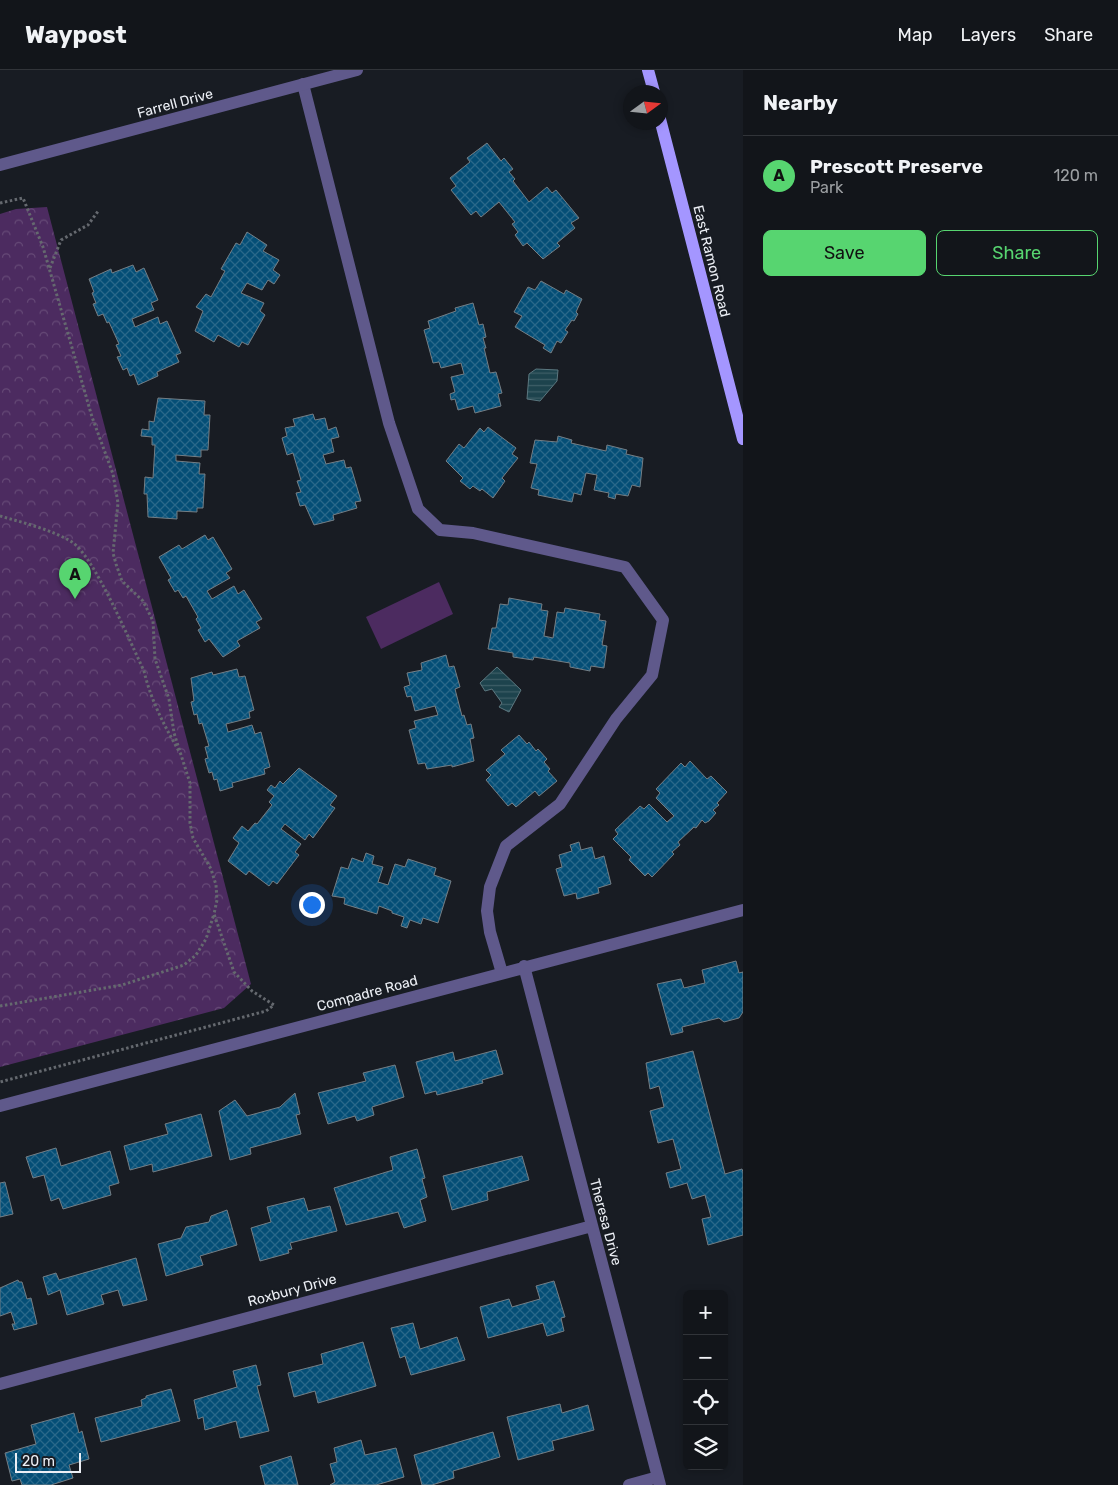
<!DOCTYPE html>
<html lang="en">
<head>
<meta charset="utf-8">
<style>
  :root { --surface:#12151a; --page:#1b1e23; --text:#f1f3f6; --muted:#9c9fa2; --line:#313439; --accent:#57d570 }
  body { margin:0; font-family:Rubik,sans-serif; background:var(--page); color:var(--text) }
  .controls { position:absolute; right:15px; bottom:15px; display:grid; overflow:hidden; border-radius:8px; box-shadow:0 2px 8px #0003 }
  .controls button { width:45px; height:45px; display:grid; place-items:center; padding:0; border:0; border-bottom:1px solid var(--line); background:var(--surface); color:var(--text); font:25px sans-serif }
  .compass { position:absolute; left:623px; top:15px; width:45px; height:45px; border-radius:50%; background:var(--surface); box-shadow:0 2px 8px #0003; rotate:75deg }
  .scale { position:absolute; left:15px; bottom:12px; width:66px; box-sizing:border-box; padding-left:5px; border:2px solid #eceff5; border-top:0; font-size:14px; line-height:18px; white-space:nowrap; color:#eceff5; -webkit-text-stroke:4px #181c23; paint-order:stroke }
  .you { position:absolute; left:311px; top:834px; width:18px; height:18px; margin:-12px; border:4px solid #fff; border-radius:50%; background:#1a73e8; box-shadow:0 0 0 8px #1a73e833 }
  .badge { display:grid; place-items:center; width:32px; height:32px; border-radius:50%; background:var(--accent); color:#111; font-size:16px; font-weight:700 }
  .pin { position:absolute; translate:-50% -41px; filter:drop-shadow(0 1px 2px #0008) }
  .pin::after { content:''; position:absolute; top:26px; width:18px; height:15px; background:inherit; clip-path:polygon(0 0,100% 0,50% 100%) }
  .list { margin:0; padding:0; list-style:none }
  h2 { display:flex; justify-content:space-between; align-items:center; height:65px; margin:0; padding:0 20px; font-size:21px }
  h2 small { font-size:16px; font-weight:400; color:var(--muted) }
  .list li { display:grid; grid-template-columns:32px 1fr auto; gap:15px; align-items:center; box-sizing:border-box; height:80px; padding:0 20px; border-top:1px solid var(--line) }
  .list b { display:block; font-size:19px; white-space:nowrap }
  .list p { margin:0; font-size:16px; white-space:nowrap; color:var(--muted) }
  .list em { font-size:16px; font-style:normal; color:var(--muted) }
  .actions { display:flex; gap:10px; padding:15px 20px }
  .actions a { flex:1; padding:11px 0; border:1px solid var(--accent); border-radius:8px; text-align:center; font-size:18px; color:var(--accent) }
  .actions .main { background:var(--accent); color:#111 }
  .icon { flex:none; width:28px; height:28px; fill:none; stroke:currentColor; stroke-width:2; stroke-linecap:round; stroke-linejoin:round }
  .map { position:relative; flex:none; width:743px; height:1415px; overflow:hidden }
  header { display:flex; align-items:center; gap:30px; box-sizing:border-box; height:70px; padding:0 25px; background:var(--surface); border-bottom:1px solid var(--line) }
  header strong { font-size:24px }
  nav { display:flex; gap:28px; margin-inline-start:auto; font-size:18px }
  main { display:flex }
  aside { flex:1; background:var(--surface) }
  .map>svg:first-child { display:block }
</style>
</head>
<body>
<header>
<strong>Waypost</strong>
<nav><a>Map</a><a>Layers</a><a>Share</a></nav>
</header>
<main>
<div class="map">
<svg width="743" height="1415" viewBox="0 0 743 1415">
  <defs>
    <pattern id="park-crowns" width="20" height="18" patternUnits="userSpaceOnUse" patternTransform="scale(1.25)"><rect width="20" height="18" fill="#4c2b60"/><path d="M2 6a3 3 0 1 1 6 0M12 15a3 3 0 1 1 6 0" fill="none" stroke="#664a77"/></pattern>
    <pattern id="water-rules" width="6" height="5" patternUnits="userSpaceOnUse" patternTransform="scale(1.25)"><rect width="6" height="5" fill="#1d434d"/><path d="M0 2.5h6" fill="none" stroke="#3e5e67"/></pattern>
    <pattern id="building-cross-hatch" width="8" height="8" patternUnits="userSpaceOnUse" patternTransform="scale(1.25)"><rect width="8" height="8" fill="#044e76"/><path d="M0 0l8 8M0 8l8-8" fill="none" stroke="#29688a"/></pattern>
  </defs>
  <rect width="100%" height="100%" fill="#181c23"/>
  <!-- park -->
  <path fill="url(#park-crowns)" d="M47,137L251,914L224,938L0,997V144L16,139Z"/>
  <!-- garden -->
  <path fill="#4c2b60" d="M439,512L453,544L381,579L366,547Z"/>
  <!-- water -->
  <path fill="url(#water-rules)" stroke="#5b777f" d="M536,299L558,300L557,311L540,331L527,329L529,304Z
    M497,597L521,620L509,642L499,637L502,633L492,619L485,621L480,613Z"/>
  <!-- building -->
  <path fill="url(#building-cross-hatch)" stroke="#747e85" d="M487,73L501,91L504,88L513,99L509,102L515,109L513,111L529,132L547,117L552,123L556,120L579,148L571,153L575,158L557,173L560,176L543,189L527,173L523,176L515,165L518,162L512,154L515,152L499,132L481,147L476,141L471,145L451,120L456,116L450,108L470,92L467,88Z
    M247,162L267,175L263,181L279,190L273,200L280,205L274,214L268,210L262,220L247,213L241,223L264,233L260,241L265,245L248,275L242,272L239,277L218,265L214,272L195,261L203,241L196,237L206,224L211,227L225,201L221,199L236,173L240,175Z
    M133,195L136,202L144,198L158,230L151,233L154,240L132,249L135,257L158,247L160,254L167,251L181,283L176,285L179,292L157,302L158,306L138,315L134,304L130,306L127,298L123,300L117,287L121,286L116,275L119,274L109,252L107,253L103,244L98,246L93,234L96,233L92,223L94,222L89,209L111,199L112,203Z
    M541,211L564,224L566,220L582,229L576,242L578,244L574,251L572,250L565,260L568,262L561,273L557,271L551,283L543,278L545,275L515,257L522,246L514,242L528,217L535,220Z
    M473,233L479,255L483,254L486,267L483,268L486,278H484L490,303L496,302L502,323L498,324L501,336L475,343L473,336L458,340L455,329L451,330L450,324L455,322L451,307L464,304L461,293L441,298L439,292L433,293L424,260L430,258L428,251L456,241L455,238Z
    M158,328L205,331L204,345H210L208,380H201V387L176,385V391L200,393L199,404H205L203,438H197V442L177,441V449L148,447L147,424H144L145,407L153,408L155,375H152V367L141,366L142,359L149,360V351L154,352Z
    M313,344L315,350L325,348L328,360L336,357L339,367L331,369L334,382L323,385L326,394L344,390L346,398L351,397L361,431L355,432L357,438L333,445L334,450L314,455L305,435L300,436L296,423L301,422L297,411L301,410L293,383L287,385L282,368L287,366L285,358L295,356L293,349Z
    M488,357L516,378L512,384L518,388L502,408L505,411L493,428L482,419L480,421L473,416L470,419L460,411L463,408L446,391L459,374L464,378L480,358L484,362Z
    M558,366L572,370L571,373L606,381L607,375L627,380L626,384L643,388L640,417L632,415L628,426L616,424L615,429L608,427L609,423L594,420L597,405L586,403L581,425L574,423L572,432L538,425L539,420L531,418L537,394L530,393L535,370L557,372Z
    M205,465L208,470L213,467L232,499L226,503L230,508L207,521L212,529L234,516L238,524L244,520L262,549L256,552L260,558L237,571L240,576L223,587L209,569L205,572L198,560L201,558L196,549L198,547L186,526L183,528L178,520L175,522L168,510L171,508L159,487L179,475L182,479Z
    M509,528L542,534L541,540L548,541L544,566L553,568L557,542L564,543L565,538L600,544L599,550L606,551L602,575L607,576L604,598L591,596L590,601L570,597V593L534,587L533,590L513,587V583L488,579L492,558H496L500,534L508,535Z
    M446,585L449,597L454,596L460,617L455,619L462,646L464,645L467,655L471,654L474,668L470,669L474,691L452,697V695L427,699L425,693L418,694L409,660L416,658L414,651L438,645L435,636L415,641L411,626L407,627L404,617L410,615L407,603L422,600L421,593Z
    M237,599L239,607L245,606L254,640L249,642L250,648L226,654L228,662L252,655L255,664L261,662L270,697L264,699L265,704L232,713L233,717L220,721L217,709L214,710L212,702L209,703L205,689L208,688L205,677L209,676L202,653L199,654L197,644L194,645L191,632L194,631L191,608L212,602L213,605Z
    M519,665L527,674L529,672L536,681L538,679L547,689L544,692L550,699L548,701L557,711L539,726L535,721L516,737L512,733L508,736L486,710L491,705L486,700L505,684L501,680Z
    M690,691L707,709L711,706L727,722L717,733L719,735L713,740L716,743L709,751L705,753L702,750L696,758L694,757L678,772L680,775L672,782L674,784L652,807L648,803L645,806L629,790L631,787L613,769L618,764L615,760L640,736L644,739L649,734L667,752L674,746L656,728L660,723L656,719L681,693L685,697Z
    M299,698L337,726L330,735L335,738L313,768L309,764L305,770L285,754L281,759L301,774L295,782L299,785L277,814L273,811L269,816L249,801L246,805L228,791L239,773L233,768L242,756L248,761L255,753L257,754L272,735L269,732L274,726L267,720L271,715L275,718L280,711L283,714Z
    M579,772L581,780L592,777L595,789L604,786L611,814L598,818L599,823L577,829L576,823L564,826L556,799L562,797L559,785L572,781L570,775Z
    M366,783L374,786L372,794L383,797L378,812L388,815L395,794L405,797L408,789L436,798L434,805L451,811L438,853L423,848L421,854L410,850L407,858L401,856L404,847L392,843V841L379,836L377,844L344,834L345,828L332,826L341,797L348,799L352,788L363,792Z
    M736,891L739,903L743,902V942L739,948L724,952L719,948L682,957L683,962L671,965L657,914L681,909L684,918L705,913L702,900Z
    M496,980L503,1004L482,1010L483,1013L437,1025L436,1021L425,1024L416,992L453,982L455,991Z
    M693,981L725,1104L742,1099L743,1102V1165L708,1175L702,1149L711,1147L705,1125L692,1129L687,1113L670,1118L666,1103L681,1099L673,1069L658,1073L650,1041L664,1037L659,1016L650,1019L646,993Z
    M395,995L404,1027L372,1037L374,1045L357,1051L355,1046L328,1054L318,1023L366,1011L363,1003Z
    M295,1023L300,1044L296,1045L301,1064L250,1078L251,1084L230,1090L219,1041L235,1030L247,1046L280,1037Z
    M201,1044L212,1086L153,1102L152,1094L130,1100L124,1076L168,1064L165,1054Z
    M56,1078L61,1096L110,1081L119,1113L109,1116L111,1125L63,1139L59,1128L51,1131L44,1105L33,1108L26,1087Z
    M417,1079L425,1108L422,1109L427,1127L420,1130L426,1151L404,1158L398,1142L346,1155L334,1118L393,1100L390,1087Z
    M522,1086L529,1110L487,1122L488,1130L452,1140L443,1106Z
    M5,1112L13,1144L0,1147V1113Z
    M304,1128L308,1141L330,1136L337,1161L290,1173L292,1179L288,1180L289,1183L260,1191L251,1158L271,1152L267,1137Z
    M227,1140L237,1175L200,1186L203,1195L166,1206L158,1174L181,1168L186,1157L209,1152L211,1146Z
    M136,1188L147,1230L123,1236L118,1220L101,1225L104,1234L67,1245L60,1220L48,1225L43,1207L56,1203L59,1210Z
    M18,1210L19,1212H22L27,1229L31,1228L37,1254L14,1260L12,1254H15L11,1242L0,1246V1218Z
    M554,1211L565,1247L561,1248L564,1261L547,1266L543,1253L488,1268L480,1237L509,1229L512,1237L540,1229L536,1216Z
    M413,1253L420,1279L457,1267L465,1290L411,1305L405,1286L400,1288L391,1258Z
    M363,1272L376,1316L318,1333L315,1321L294,1327L288,1303L323,1294L321,1284Z
    M256,1295L261,1315L257,1316L269,1361L240,1368L236,1351L205,1360L203,1347L198,1349L194,1330L237,1317L233,1301Z
    M171,1319L180,1351L101,1372L95,1348L142,1336L141,1330L146,1328V1326Z
    M560,1334L562,1343L588,1335L594,1360L552,1371L554,1380L518,1390L507,1347Z
    M74,1343L79,1363L82,1361L89,1389L69,1395L73,1408L51,1415H22L20,1409L12,1411L5,1383L36,1374L31,1355Z
    M493,1362L500,1387L453,1401L454,1408L432,1415H422L414,1385Z
    M361,1370L365,1385L396,1378L404,1407L376,1415H330L335,1412L330,1394L337,1392L334,1378Z
    M291,1386L298,1415H265L260,1396Z"/>
  <g fill="none" stroke-linecap="round" stroke-linejoin="round">
    <!-- path -->
    <path stroke="#65696f" stroke-width="3" stroke-dasharray="2.5 2.5" stroke-linecap="butt" d="M0,133L23,128L43,177L92,347L113,404L118,433L113,483L116,494L122,511L143,531L153,551L155,589L169,629L174,663L190,713V753L193,768L211,799L216,815L217,830L214,844L234,902L252,921L274,935L266,941L0,1012
      M50,198L61,170L88,155L99,140
      M0,446C24,453 50,459 72,472C94,486 131,574 144,601C151,631 165,657 180,683
      M0,936L122,915L184,895L196,885L206,869L214,844"/>
    <!-- service -->
    <path stroke="#5f598b" stroke-width="12" d="M303,14L389,353L418,439L440,460L473,463L625,497L663,550L652,605L616,649L560,734L506,776L490,817L487,841L490,862L502,903"/>
    <!-- minor -->
    <path stroke="#5f598b" stroke-width="12" d="M524,896L660,1415
      M0,1036L743,840
      M0,1314L592,1156
      M629,1415L658,1407"/>
    <!-- tertiary -->
    <path stroke="#5f598b" stroke-width="12" d="M0,95L357,0"/>
    <!-- primary -->
    <path stroke="#a496ff" stroke-width="12" d="M648,0L654,22
      M660,49L743,369"/>
  </g>
  <g text-anchor="middle" stroke-width="4" stroke-linejoin="round" paint-order="stroke">
    <!-- street labels -->
    <g font-size="14" fill="#eceff5" stroke="#181c23">
      <text transform="translate(175 33) rotate(-15)" y="5">Farrell Drive</text>
      <text transform="translate(712 191) rotate(76)" y="5">East Ramon Road</text>
      <text transform="translate(367 923) rotate(-15)" y="5">Compadre Road</text>
      <text transform="translate(606 1152) rotate(75)" y="5">Theresa Drive</text>
      <text transform="translate(292 1220) rotate(-15)" y="5">Roxbury Drive</text>
    </g>
  </g>
</svg>
<div class="controls">
<button>+</button>
<button>−</button>
<button><svg class="icon" aria-label="locate" viewBox="0 0 24 24"><circle cx="12" cy="12" r="6"/><path d="M12 2v4M12 18v4M2 12h4M18 12h4"/></svg></button>
<button><svg class="icon" aria-label="layers" viewBox="0 0 24 24"><path d="M12 4l9 5-9 5-9-5zM3 14l9 5 9-5"/></svg></button>
</div>
<svg class="compass" viewBox="-18 -18 36 36"><path d="M0-13l5 13h-10z" fill="#e53935"/><path d="M0 13l5-13h-10z" fill="#9c9fa2"/></svg>
<div class="scale">20 m</div>
<div class="you"></div>
<div class="pin badge" style="left:75px;top:529px">A</div>
</div>
<aside>
<h2>Nearby<small></small></h2>
<ul class="list">
<li><span class="badge">A</span><div><b>Prescott Preserve</b><p>Park</p></div><em>120 m</em></li>
</ul>
<div class="actions"><a class="main">Save</a><a>Share</a></div>
</aside>
</main>
</body>
</html>
